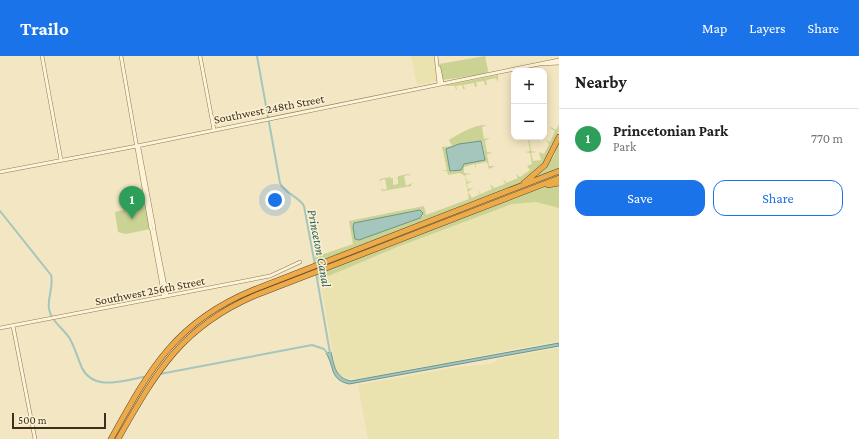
<!DOCTYPE html>
<html lang="en">
<head>
<meta charset="utf-8">
<style>
  :root { --surface:#fff; --page:#f6f6f6; --text:#202124; --muted:#757577; --line:#e0e0e0; --accent:#1a73e8 }
  body { margin:0; font-family:"Crimson Pro",serif; background:var(--page); color:var(--text) }
  .controls { position:absolute; right:12px; top:12px; display:grid; overflow:hidden; border-radius:8px; box-shadow:0 2px 10px #0003 }
  .controls button { width:36px; height:36px; display:grid; place-items:center; padding:0; border:0; border-bottom:1px solid var(--line); background:var(--surface); color:var(--text); font:20px sans-serif }
  .scale { position:absolute; left:12px; bottom:10px; width:94px; box-sizing:border-box; padding-left:4px; border:2px solid #3e2e1d; border-top:0; font-size:11px; line-height:14px; white-space:nowrap; color:#3e2e1d; -webkit-text-stroke:3px #faf0d3; paint-order:stroke }
  .you { position:absolute; left:275px; top:144px; width:14px; height:14px; margin:-10px; border:3px solid #fff; border-radius:50%; background:#1a73e8; box-shadow:0 0 0 6px #1a73e833 }
  .badge { display:grid; place-items:center; width:26px; height:26px; border-radius:50%; background:var(--accent); color:#fff; font-size:13px; font-weight:700 }
  .pin { position:absolute; translate:-50% -33px; filter:drop-shadow(0 1px 2px #0008) }
  .pin::after { content:''; position:absolute; top:21px; width:14px; height:12px; background:inherit; clip-path:polygon(0 0,100% 0,50% 100%) }
  .list { margin:0; padding:0; list-style:none }
  h2 { display:flex; justify-content:space-between; align-items:center; height:52px; margin:0; padding:0 16px; font-size:17px }
  h2 small { font-size:13px; font-weight:400; color:var(--muted) }
  .list li { display:grid; grid-template-columns:26px 1fr auto; gap:12px; align-items:center; box-sizing:border-box; height:60px; padding:0 16px; border-top:1px solid var(--line) }
  .list b { display:block; font-size:15px; white-space:nowrap }
  .list p { margin:0; font-size:13px; white-space:nowrap; color:var(--muted) }
  .list em { font-size:13px; font-style:normal; color:var(--muted) }
  .actions { display:flex; gap:8px; padding:12px 16px }
  .actions a { flex:1; padding:9px 0; border:1px solid var(--accent); border-radius:12px; text-align:center; font-size:14px; color:var(--accent) }
  .actions .main { background:var(--accent); color:#fff }
  .map { position:relative; flex:none; width:559px; height:383px; overflow:hidden }
  header { display:flex; align-items:center; gap:24px; box-sizing:border-box; height:56px; padding:0 20px; background:var(--accent); color:#fff }
  header strong { font-size:19px }
  nav { display:flex; gap:22px; margin-inline-start:auto; font-size:14px }
  main { display:flex }
  aside { flex:1; background:var(--surface) }
  .map>svg:first-child { display:block }
</style>
</head>
<body>
<header>
<strong>Trailo</strong>
<nav><a>Map</a><a>Layers</a><a>Share</a></nav>
</header>
<main>
<div class="map">
<svg width="559" height="383" viewBox="0 0 559 383">
  <rect width="100%" height="100%" fill="#f3e6c2"/>
  <!-- farmland -->
  <path fill="#eae2af" d="M411,0H434L438,25L417,29Z
    M525,146H536L559,152V285L357,323L347,322L340,319L335,311L320,223L375,199L465,164L512,148Z
    M559,292V383H368L358,329L458,311L491,308L499,303Z"/>
  <!-- green -->
  <path fill="#cad394" fill-rule="evenodd" d="M485,0L488,14L487,18L442,24L439,8Z
    M498,19V26L496,22L486,24L487,29H485L484,25L476,26L477,30L475,31L474,27L463,29L465,33H463L462,29L456,30L457,34H456L455,30H443Z
    M559,68C559,94 542,109 524,126L316,208L315,201L353,188L349,165L424,150L426,159L469,143L465,120L460,117L448,119L447,115H441L447,114L442,91L452,90L449,84C461,77 472,69 487,69L482,71L484,83L490,82L485,85L487,96L493,97L487,98L489,110H495L485,115L489,113L487,106L476,108V114L475,108L464,111V117L471,118L465,119L467,126L472,125L467,128L468,133L473,132L468,136L472,142L480,138L477,133L481,138L492,133L490,128L494,132L505,128L503,122L506,127L518,122L516,118L520,121L530,114L527,110L532,108L530,97L525,96L530,95L528,83H523L533,81L529,83L531,95L536,96L531,97L533,105L541,104L539,96L544,98L549,88L546,84L550,86L555,75L550,72L551,71L556,74ZM482,85L485,103L463,108L461,113L451,116L447,93L456,89ZM420,154L422,155L423,159L420,162L357,184L354,167Z
    M559,85V114L529,124L554,100Z
    M409,118L411,120L408,119L404,120L406,130L412,127L411,130L383,135L381,134L382,132L383,134L387,133L385,123L381,124L379,126L380,123L391,121V123L393,122V129L398,128V123L395,122H398V120Z
    M559,118V119L317,214L316,211Z
    M559,127V152L536,146L512,148L397,191L319,224L317,217L515,140Z
    M145,140L150,173L126,178L118,176L115,156L124,154L122,144Z"/>
  <!-- water -->
  <path fill="#a5c6bd" stroke="#6a958c" d="M481,85L485,104L464,108L461,114L450,115L446,93L459,88Z
    M420,154L423,157L420,162L359,184L355,183L353,171L354,167Z
    M559,287V290L349,328C329,323 335,311 326,297L331,296C334,309 335,322 351,325Z"/>
  <g fill="none" stroke-linecap="round" stroke-linejoin="round">
    <!-- canal -->
    <path stroke="#a5c6bd" stroke-width="2" d="M257,0L280,127C285,138 298,140 304,150L315,209
      M0,155L51,219C54,231 47,242 49,253C51,265 64,273 70,283C75,292 78,303 82,312C94,336 124,324 144,321
      M316,217L330,297
      M160,318L312,289L324,293L328,298"/>
    <defs>
      <path id="tertiary" d="M42,0L61,104
        M121,0L151,173
        M200,0L214,74
        M436,0L439,28
        M542,8L559,7
        M439,12L442,27
        M137,90L139,92L154,172
        M0,116L137,90L559,4
        M154,174L167,240
        M152,175L164,241
        M13,270L35,383
        M0,272L270,220L300,206"/>
      <path id="motorway" d="M524,127L545,109L559,81
        M548,129L559,127
        M111,383C150,313 175,266 253,234L559,115
        M118,383C156,317 180,272 254,240L559,122"/>
    </defs>
    <!-- tertiary casing -->
    <use href="#tertiary" stroke="#907757" stroke-width="4"/>
    <!-- motorway casing -->
    <use href="#motorway" stroke="#5d442b" stroke-width="6"/>
    <!-- tertiary -->
    <use href="#tertiary" stroke="#fdf3d7" stroke-width="3"/>
    <!-- motorway -->
    <use href="#motorway" stroke="#ecaa49" stroke-width="5"/>
  </g>
  <g text-anchor="middle" stroke-width="3" stroke-linejoin="round" paint-order="stroke">
    <!-- street labels -->
    <g font-size="12" fill="#3e2e1d" stroke="#faf0d3">
      <text transform="translate(269 53) rotate(-11)" y="4">Southwest 248th Street</text>
      <text transform="translate(150 235) rotate(-11)" y="4">Southwest 256th Street</text>
    </g>
    <!-- water labels -->
    <g font-size="13" font-style="italic" fill="#2a605e" stroke="#faf0d3">
      <text transform="translate(320 192) rotate(79)" y="5">Princeton Canal</text>
    </g>
  </g>
</svg>
<div class="controls">
<button>+</button>
<button>−</button>
</div>
<div class="scale">500 m</div>
<div class="you"></div>
<div class="pin badge" style="left:132px;top:163px;background:#2e9e5b">1</div>
</div>
<aside>
<h2>Nearby<small></small></h2>
<ul class="list">
<li><span class="badge" style="background:#2e9e5b">1</span><div><b>Princetonian Park</b><p>Park</p></div><em>770 m</em></li>
</ul>
<div class="actions"><a class="main">Save</a><a>Share</a></div>
</aside>
</main>
</body>
</html>
